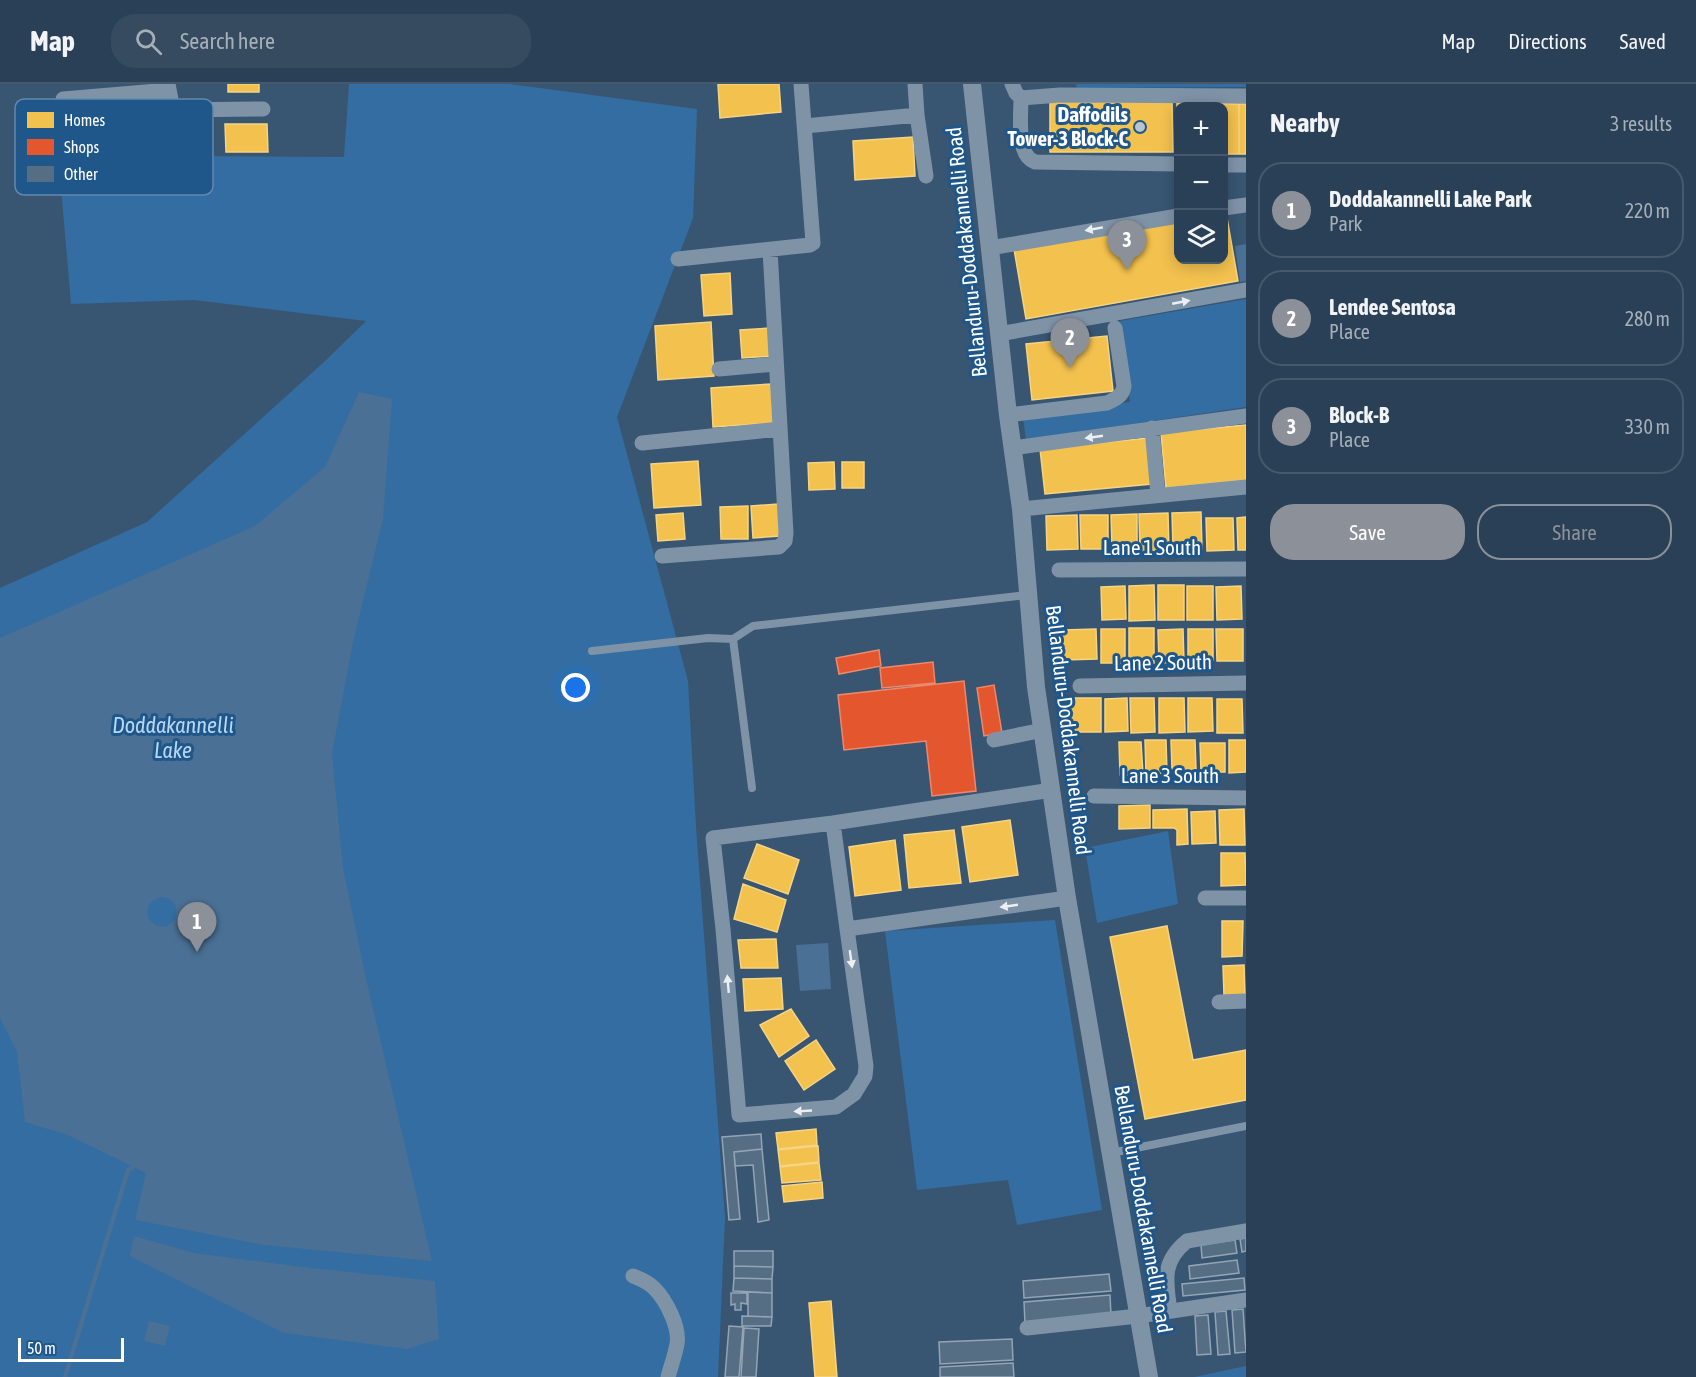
<!DOCTYPE html>
<html lang="en">
<head>
<meta charset="utf-8">
<style>
  :root { --surface:#2a4056; --page:#364b60; --text:#f1f3f6; --muted:#a5afb9; --line:#46596c; --accent:#8c9099 }
  body { margin:0; font-family:"Asap Condensed",sans-serif; background:var(--page); color:var(--text) }
  .controls { position:absolute; right:18px; top:18px; display:grid; overflow:hidden; border-radius:12px; box-shadow:0 3px 15px #0003 }
  .controls button { width:54px; height:54px; display:grid; place-items:center; padding:0; border:0; border-bottom:2px solid var(--line); background:var(--surface); color:var(--text); font:30px sans-serif }
  .scale { position:absolute; left:18px; bottom:15px; width:106px; box-sizing:border-box; padding-left:6px; border:3px solid #fff; border-top:0; font-size:16px; line-height:21px; white-space:nowrap; color:#fff; -webkit-text-stroke:4px #1f578b; paint-order:stroke }
  .you { position:absolute; left:576px; top:604px; width:21px; height:21px; margin:-15px; border:4px solid #fff; border-radius:50%; background:#1a73e8; box-shadow:0 0 0 9px #1a73e833 }
  .badge { display:grid; place-items:center; width:39px; height:39px; border-radius:50%; background:var(--accent); color:#fff; font-size:20px; font-weight:700 }
  .pin { position:absolute; translate:-50% -50px; filter:drop-shadow(0 2px 3px #0008) }
  .pin::after { content:''; position:absolute; top:32px; width:21px; height:18px; background:inherit; clip-path:polygon(0 0,100% 0,50% 100%) }
  .list { margin:0; padding:0; list-style:none }
  h2 { display:flex; justify-content:space-between; align-items:center; height:78px; margin:0; padding:0 24px; font-size:26px }
  h2 small { font-size:20px; font-weight:400; color:var(--muted) }
  .list li { display:grid; grid-template-columns:39px 1fr auto; gap:18px; align-items:center; box-sizing:border-box; height:96px; margin:0 12px 12px; padding:0 12px; border:2px solid var(--line); border-radius:24px }
  .list b { display:block; font-size:22px; white-space:nowrap }
  .list p { margin:0; font-size:20px; white-space:nowrap; color:var(--muted) }
  .list em { font-size:20px; font-style:normal; color:var(--muted) }
  .actions { display:flex; gap:12px; padding:18px 24px }
  .actions a { flex:1; padding:14px 0; border:2px solid var(--accent); border-radius:24px; text-align:center; font-size:21px; color:var(--accent) }
  .actions .main { background:var(--accent); color:#fff }
  .icon { flex:none; width:33px; height:33px; fill:none; stroke:currentColor; stroke-width:2; stroke-linecap:round; stroke-linejoin:round }
  .map { position:relative; flex:none; width:1246px; height:1293px; overflow:hidden }
  header { display:flex; align-items:center; gap:36px; box-sizing:border-box; height:84px; padding:0 30px; background:var(--surface); border-bottom:2px solid var(--line) }
  header strong { font-size:28px }
  nav { display:flex; gap:33px; margin-inline-start:auto; font-size:21px }
  .search { width:420px; height:54px; background:var(--page); display:flex; align-items:center; gap:15px; box-sizing:border-box; padding:0 21px; border-radius:24px; color:var(--muted); font-size:22px }
  main { display:flex }
  aside { flex:1; background:var(--surface) }
  .map>svg:first-child { display:block }
</style>
</head>
<body>
<header>
<strong>Map</strong>
<div class="search"><svg class="icon" aria-label="search" viewBox="0 0 24 24"><circle cx="10" cy="10" r="6"/><path d="M15 15l6 6"/></svg>Search here</div>
<nav><a>Map</a><a>Directions</a><a>Saved</a></nav>
</header>
<main>
<div class="map">
<svg width="1246" height="1293" viewBox="0 0 1246 1293">
  <rect width="100%" height="100%" fill="#385672"/>
  <!-- green -->
  <path fill="#336da2" d="M349,0H510L697,25L693,134L617,333L688,597L696,743L725,1134L718,1293H0V504L147,438L324,278L366,237L194,216L71,220L60,92L169,101L171,106L193,105L194,72L344,73Z
    M1076,0H1246V3L1077,4Z
    M1246,215V323L1026,356L1023,333L1130,318L1120,237Z
    M1168,747L1178,820L1097,839L1085,764Z
    M1055,836L1102,1126L1017,1141L1008,1096L917,1106L885,847Z
    M1246,1282V1293H1194Z"/>
  <!-- water -->
  <path fill="#4a7095" fill-rule="evenodd" d="M1246,160V197L1240,198L1235,162Z
    M359,308L392,315L383,435L353,558L332,670L343,784L367,899L432,1177L264,1161L135,1136L146,1089L68,1051L25,1038L17,968L0,934V554L255,442L325,383ZM160,813C174,813 180,824 174,837L166,843L155,841C147,835 145,827 151,818Z
    M828,859L831,905L800,907L796,861Z
    M134,1152L194,1169L312,1184L435,1197L439,1255L407,1265L284,1249L130,1172Z
    M149,1237L170,1242L165,1262L144,1257Z"/>
  <!-- homes -->
  <path fill="#f2c14e" stroke="#f6d483" stroke-width="1.5" d="M228,0H259V8H228Z
    M718,0H779L781,28L720,34Z
    M1050,18H1108V68H1050Z
    M1108,18H1172L1173,68H1108Z
    M1177,19L1239,20V70H1224V22H1178V70H1177Z
    M1239,20H1246V70H1239Z
    M225,40H267L268,68H226Z
    M913,53L915,92L855,96L853,57Z
    M1224,128H1226L1238,197L1026,235L1014,165L1178,136V176H1224Z
    M730,189L732,230L704,232L701,191Z
    M711,238L714,292L658,296L655,242Z
    M770,244L772,272L742,274L740,246Z
    M1107,252L1113,307L1032,316L1026,260Z
    M771,300L773,339L713,343L711,304Z
    M1246,341V396L1166,404L1161,349Z
    M1148,354L1152,400L1045,410L1040,365Z
    M698,377L701,421L654,424L651,380Z
    M834,378L835,405L809,406L808,379Z
    M842,378H864V404H842Z
    M778,420L780,452L753,454L751,422Z
    M748,422V455H721L720,423Z
    M1201,428L1202,465H1173L1172,429Z
    M683,429L685,455L658,457L656,431Z
    M1168,429L1169,467H1140L1139,430Z
    M1137,430V462L1112,463L1111,431Z
    M1077,431L1078,465L1047,466L1046,432Z
    M1080,431H1108V465H1081Z
    M1246,433V466H1238L1237,434Z
    M1206,434H1233L1234,466L1207,467Z
    M1154,501L1155,536L1129,537V502Z
    M1158,501H1184V536H1158Z
    M1125,502L1126,535L1102,536L1101,503Z
    M1187,502H1213V536H1187Z
    M1241,502L1242,535L1217,536L1216,503Z
    M1129,544H1154V579H1129Z
    M1096,545L1097,575L1064,576L1063,546Z
    M1101,545H1125V579H1101Z
    M1183,545L1184,578L1159,579L1158,546Z
    M1188,545H1213V576L1188,577Z
    M1216,545H1243V577H1217Z
    M1071,614H1101V648H1071Z
    M1127,614L1128,647L1105,648V615Z
    M1130,614H1154L1155,648L1131,649Z
    M1159,614H1184L1185,648L1159,649Z
    M1188,614H1212L1213,647L1188,648Z
    M1217,615H1242L1243,649H1217Z
    M1145,656H1166L1167,689L1146,690Z
    M1171,656H1195L1196,685L1172,686Z
    M1229,656H1246V688L1229,689Z
    M1119,658H1141L1143,690L1120,691Z
    M1200,659H1225V688H1201Z
    M1150,721V744L1119,745V722Z
    M1187,725L1188,760L1177,761V746L1174,744H1153V726Z
    M1244,725L1245,761H1220L1219,726Z
    M1215,727L1216,759L1192,760L1191,728Z
    M1010,736L1018,791L970,798L962,743Z
    M954,746L961,799L909,804L904,751Z
    M895,756L901,806L855,812L849,763Z
    M757,760L799,776L788,810L744,794Z
    M1221,769H1245L1246,801L1221,802Z
    M743,800L786,816L777,848L734,835Z
    M1222,837H1243L1242,872L1222,873Z
    M1167,842L1193,976L1246,966V1016L1145,1035L1110,853Z
    M776,855L778,884H741L738,856Z
    M1244,881L1245,912H1224L1223,882Z
    M781,894L783,925L745,927L743,895Z
    M791,925L809,952L779,973L760,941Z
    M816,956L835,985L804,1006L785,977Z
    M816,1045L817,1061L778,1065L776,1049Z
    M818,1062L819,1078L780,1082L778,1066Z
    M819,1079L821,1096L782,1099L780,1083Z
    M822,1098L823,1114L784,1118L782,1102Z
    M831,1217L837,1293H815L809,1219Z"/>
  <!-- shops -->
  <path fill="#e4572e" stroke="#ec896d" stroke-width="1.5" d="M879,566L881,582L839,590L836,574Z
    M933,578L935,599L882,604L880,584Z
    M964,597L976,707L932,712L926,657L844,666L838,611Z
    M994,601L1002,649L984,652L977,604Z"/>
  <g fill="none" stroke-linecap="round" stroke-linejoin="round">
    <!-- stream -->
    <path stroke="#4a7095" stroke-width="4.5" d="M65,1293L128,1086L138,1080"/>
  </g>
  <!-- building -->
  <path fill="#556e84" stroke="#93a5b5" stroke-width="1.5" d="M761,1050L762,1065L734,1068L740,1135L729,1136L722,1053Z
    M762,1065L769,1136L758,1138L753,1081L735,1082L734,1068Z
    M1246,1154V1167L1242,1168L1240,1155Z
    M1235,1156L1237,1169L1202,1174L1201,1161Z
    M734,1167H773V1183L734,1182Z
    M1237,1176L1239,1189L1190,1195L1189,1182Z
    M734,1182L773,1183L772,1195L734,1194Z
    M1109,1190L1111,1207L1024,1214L1023,1197Z
    M734,1194L772,1195V1209L733,1207Z
    M1244,1194L1245,1206L1183,1212L1182,1200Z
    M748,1208L772,1209V1233L748,1232Z
    M731,1209H747V1220L741,1219V1226H735V1220L731,1221Z
    M1110,1211L1111,1231L1025,1239L1024,1218Z
    M1243,1225L1246,1268L1235,1269L1232,1226Z
    M1226,1227L1230,1270L1218,1271L1215,1228Z
    M1208,1231L1211,1270L1197,1271L1195,1232Z
    M742,1232L772,1233L771,1242H742Z
    M729,1242L743,1243L739,1293H725Z
    M744,1244L759,1245L756,1293H741Z
    M1012,1255L1013,1276L940,1280L939,1258Z
    M1013,1279L1014,1293H940V1283Z"/>
  <g fill="none" stroke-linecap="round" stroke-linejoin="round">
    <!-- service -->
    <path stroke="#7f93a7" stroke-width="8" d="M592,567L708,554L733,555
      M752,704L733,555L753,542L1027,511
      M1111,1069L1246,1042"/>
    <!-- minor -->
    <path stroke="#7f93a7" stroke-width="15" d="M168,0L173,26L177,99
      M1012,0L1016,9L1021,14C1021,31 1016,72 1035,78L1178,80
      M1021,14L1060,11L1246,12
      M63,15L169,6
      M173,26L263,25
      M917,31L926,92
      M805,42L917,31L915,0
      M1224,81H1246
      M1224,124L1246,121
      M990,164L1178,132
      M678,175L810,161L813,159L801,0
      M999,250L1246,206
      M719,285L776,280
      M1008,331L1107,319C1115,315 1123,312 1124,302L1115,244
      M1152,344L1158,411
      M642,359L780,345
      M1012,364L1246,332
      M1021,425L1246,403
      M662,472L779,463L785,457L786,449L770,166
      M1059,486L1246,485
      M1080,602L1246,599
      M994,656L1043,646
      M1052,706L833,739L713,754L723,845L739,1031L836,1023L854,1010L865,992L866,982L847,845L1067,814
      M1094,712L1246,714
      M833,739L847,845
      M1205,814H1246
      M1219,918L1246,917
      M633,1192C641,1195 648,1198 654,1204C666,1216 680,1243 677,1260C675,1271 671,1282 668,1293
      M1170,1227C1166,1197 1161,1178 1187,1157L1246,1147
      M1027,1244L1138,1232L1246,1216"/>
    <!-- tertiary -->
    <path stroke="#7f93a7" stroke-width="18" d="M972,0L1008,331L1021,425L1036,603L1067,814L1149,1293"/>
  </g>
  <!-- one-way arrows -->
  <defs><path id="oneway-solid" d="M-6-.8H1V-3.2L6.5 0L1 3.2V.8H-6Z" transform="scale(1.5)"/></defs>
  <g fill="#eceff2">
    <use href="#oneway-solid" transform="translate(1094 145) rotate(170)"/>
    <use href="#oneway-solid" transform="translate(1181 218) rotate(-11)"/>
    <use href="#oneway-solid" transform="translate(1094 353) rotate(172)"/>
    <use href="#oneway-solid" transform="translate(1009 822) rotate(172)"/>
    <use href="#oneway-solid" transform="translate(851 875) rotate(82)"/>
    <use href="#oneway-solid" transform="translate(728 900) rotate(-95)"/>
    <use href="#oneway-solid" transform="translate(803 1027) rotate(177)"/>
  </g>
  <!-- markers -->
  <circle fill="#b9c4ce" stroke="#1f578b" stroke-width="2" cx="1140" cy="43" r="6"/>
  <g text-anchor="middle" stroke-width="6" stroke-linejoin="round" paint-order="stroke">
    <!-- poi labels -->
    <g font-size="21" font-weight="bold" fill="#fff" stroke="#1f578b" text-anchor="end">
      <text x="1128" y="38">Daffodils<tspan x="1128" dy="24">Tower-3 Block-C</tspan></text>
    </g>
    <!-- street labels -->
    <g font-size="21" fill="#fff" stroke="#1f578b">
      <text transform="translate(967 168) rotate(-96)" y="7">Bellanduru-Doddakannelli Road</text>
      <text x="1152" y="471">Lane 1 South</text>
      <text transform="translate(1163 579) rotate(-1)" y="7">Lane 2 South</text>
      <text transform="translate(1068 646) rotate(83)" y="7">Bellanduru-Doddakannelli Road</text>
      <text x="1170" y="699">Lane 3 South</text>
      <text transform="translate(1143 1125) rotate(80)" y="7">Bellanduru-Doddakannelli Road</text>
    </g>
    <!-- water labels -->
    <g font-size="22" font-style="italic" fill="#b7d7f3" stroke="#1f578b">
      <text x="173" y="649">Doddakannelli<tspan x="173" dy="25">Lake</tspan></text>
    </g>
  </g>
  <!-- legend -->
  <rect x="15" y="15" width="198" height="96" rx="9" fill="#1f578b" stroke="#6289ae" stroke-width="1.5"/>
  <rect x="27" y="28" width="27" height="16" fill="#f2c14e"/>
  <rect x="27" y="55" width="27" height="16" fill="#e4572e"/>
  <rect x="27" y="82" width="27" height="16" fill="#556e84"/>
  <g font-size="16" fill="#fff">
    <text x="64" y="42">Homes</text>
    <text x="64" y="69">Shops</text>
    <text x="64" y="96">Other</text>
  </g>
</svg>
<div class="controls">
<button>+</button>
<button>−</button>
<button><svg class="icon" aria-label="layers" viewBox="0 0 24 24"><path d="M12 4l9 5-9 5-9-5zM3 14l9 5 9-5"/></svg></button>
</div>
<div class="scale">50 m</div>
<div class="you"></div>
<div class="pin badge" style="left:197px;top:868px">1</div>
<div class="pin badge" style="left:1070px;top:284px">2</div>
<div class="pin badge" style="left:1127px;top:186px">3</div>
</div>
<aside>
<h2>Nearby<small>3 results</small></h2>
<ul class="list">
<li><span class="badge">1</span><div><b>Doddakannelli Lake Park</b><p>Park</p></div><em>220 m</em></li>
<li><span class="badge">2</span><div><b>Lendee Sentosa</b><p>Place</p></div><em>280 m</em></li>
<li><span class="badge">3</span><div><b>Block-B</b><p>Place</p></div><em>330 m</em></li>
</ul>
<div class="actions"><a class="main">Save</a><a>Share</a></div>
</aside>
</main>
</body>
</html>
